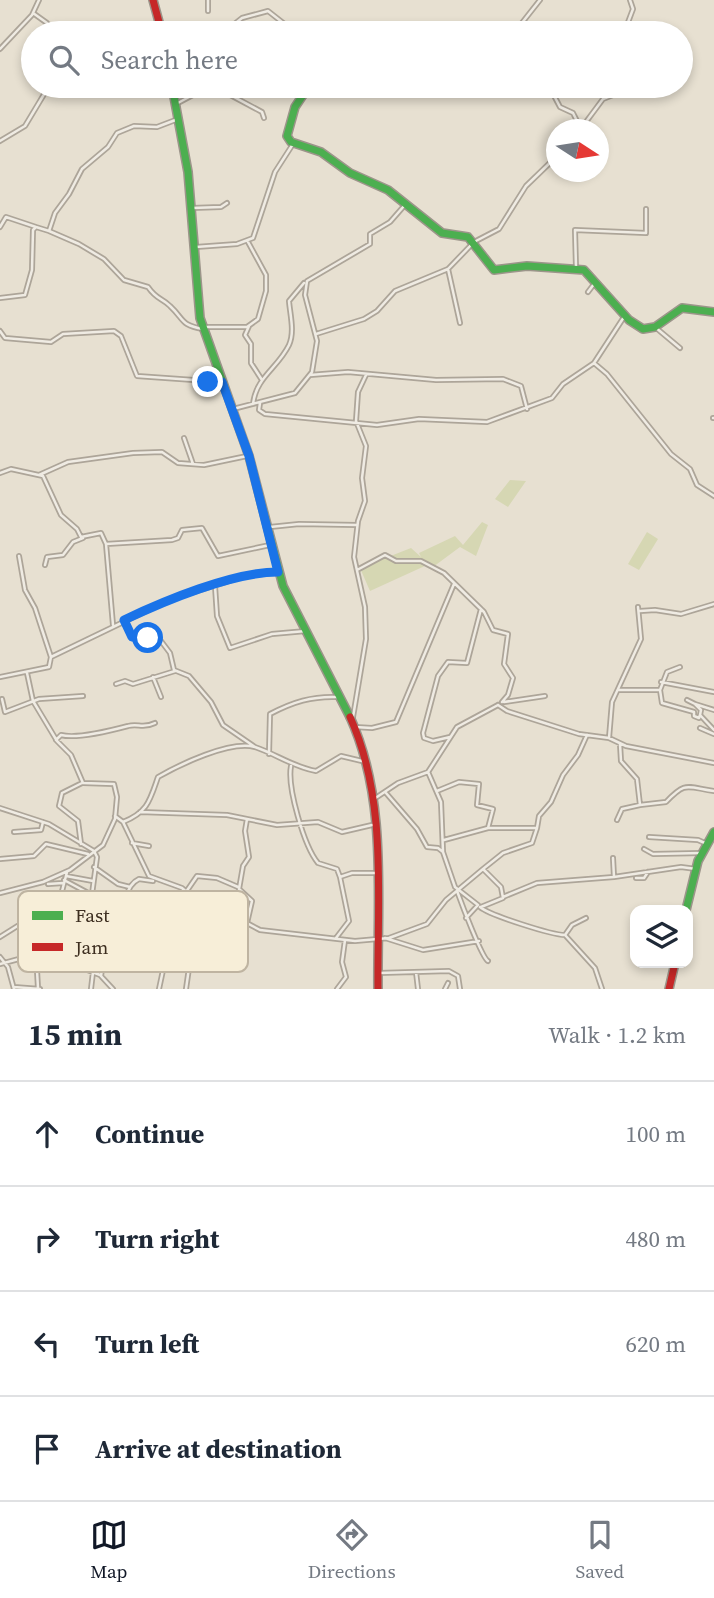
<!DOCTYPE html>
<html lang="en">
<head>
<meta charset="utf-8">
<style>
  :root { --surface:#fff; --page:#f6f6f7; --text:#1f2937; --muted:#747a83; --line:#e0e1e3; --accent:#111827 }
  body { margin:0; font-family:"Source Serif 4",serif; background:var(--page); color:var(--text) }
  .controls { position:absolute; right:21px; bottom:21px; display:grid; overflow:hidden; border-radius:14px; box-shadow:0 4px 10px #0003 }
  .controls button { width:63px; height:63px; display:grid; place-items:center; padding:0; border:0; border-bottom:2px solid var(--line); background:var(--surface); color:var(--text); font:35px sans-serif }
  .compass { position:absolute; left:546px; top:119px; width:63px; height:63px; border-radius:50%; background:var(--surface); box-shadow:0 4px 10px #0003; rotate:102deg }
  .stop { position:absolute; width:21px; height:21px; margin:-16px; border:5px solid #1a73e8; border-radius:50%; background:#fff }
  .stop.end { background:#1a73e8; border-color:#fff; box-shadow:0 2px 7px #0008 }
  .list { margin:0; padding:0; list-style:none }
  h2 { display:flex; justify-content:space-between; align-items:center; height:91px; margin:0; padding:0 28px; font-size:30px }
  h2 small { font-size:23px; font-weight:400; color:var(--muted) }
  .list li { display:grid; grid-template-columns:46px 1fr auto; gap:21px; align-items:center; box-sizing:border-box; height:105px; padding:0 28px; border-top:2px solid var(--line) }
  .list b { display:block; font-size:26px; white-space:nowrap }
  .list em { font-size:23px; font-style:normal; color:var(--muted) }
  .icon { flex:none; width:38px; height:38px; fill:none; stroke:currentColor; stroke-width:2; stroke-linecap:round; stroke-linejoin:round }
  .map { position:relative; flex:none; width:714px; height:989px; overflow:hidden }
  .search { position:absolute; background:var(--surface); box-shadow:0 4px 10px #0003; left:21px; right:21px; top:21px; height:77px; display:flex; align-items:center; gap:18px; box-sizing:border-box; padding:0 24px; border-radius:38px; color:var(--muted); font-size:26px }
  .sheet { height:511px; background:var(--surface) }
  nav { display:flex; justify-content:space-around; align-items:center; box-sizing:border-box; height:98px; border-top:2px solid var(--line); background:var(--surface); font-size:19px; color:var(--muted) }
  nav a { display:grid; justify-items:center; gap:4px }
  nav .on { color:var(--accent) }
  .map>svg:first-child { display:block }
</style>
</head>
<body>
<div class="map">
<svg width="714" height="989" viewBox="0 0 714 989">
  <rect width="100%" height="100%" fill="#e7e0d1"/>
  <!-- green -->
  <path fill="#d6d7b3" d="M510,480L526,481L508,507L495,499Z
    M482,522L488,525L476,556L460,547L433,567L427,565L370,591L360,568L411,548L421,557L419,553L455,536L463,545Z
    M647,532L658,539L639,570L628,564Z"/>
  <g fill="none" stroke-linecap="round" stroke-linejoin="round">
    <defs>
      <path id="street" d="M208,0V11
        M33,13L47,23L53,33
        M108,27L113,33
        M223,33L242,18L268,11L296,33
        M333,33C345,19 359,27 373,33
        M457,33L464,29L474,33
        M479,33L496,27L506,33
        M514,33L540,0
        M624,33L633,9L630,0
        M0,49L32,15L39,0
        M549,86L560,107L573,113L581,129
        M538,90L541,86
        M176,104L204,89L221,90L262,112L264,118
        M580,130L603,99L633,87
        M0,141L25,126L49,86
        M192,208L221,207L227,203
        M0,227L6,217L36,227
        M49,231L79,244L104,259L124,280L148,287C157,300 161,297 170,306C185,320 180,325 203,329
        M196,247L237,244L253,238L275,172L293,144
        M576,267L575,230L646,233V209
        M448,269L460,323
        M588,292L594,284
        M0,298L25,295L32,270L33,230L36,227L49,231L55,213L69,194L82,169L108,147L117,133L134,126L157,127L178,119
        M249,326L245,335L251,344V363L262,380
        M203,327H247L258,319L266,291V275L248,242
        M655,327L680,348
        M0,331L5,338L51,342L63,334L114,331L121,336L137,376L222,382
        M316,334L364,319L377,311L395,291L448,269L474,242L499,229L526,186L556,157
        M594,363L607,374L671,454L690,469L697,485L714,496
        M310,375L348,372L436,380L503,379L521,386L527,409
        M260,403L259,410L265,414L377,425L419,419L487,422L552,398L563,384L594,363L624,317
        M253,404C256,377 278,368 289,345C295,332 290,314 289,301L304,283
        M233,409L295,393L312,372L317,341L305,295L307,281L370,244V234L390,222L404,206
        M713,418H714
        M184,438L193,464
        M0,473L11,469L43,476L61,515L77,529L81,537L101,533L106,544L113,625
        M39,475L68,462L133,453L162,452L178,463L204,465L247,456
        M270,527L299,524L357,525
        M106,544L172,540L178,538L182,530L202,528L218,556L270,545
        M19,556L25,590L35,608L51,657
        M45,565L47,557L63,555L73,542L83,538
        M357,570L385,555L396,561H421L444,573L484,612L493,630L508,634L504,664L513,678L508,695L502,702
        M215,586L217,616L230,648L272,634L306,631
        M640,611L655,610L681,614L714,604
        M124,620L132,637L161,641L170,653L174,670L189,676L211,702L223,725L255,747
        M0,677L49,667L51,657L169,600L242,577L278,572
        M153,677L161,697
        M661,682L714,692
        M116,684L125,681L133,684L175,671
        M618,690H660L662,703L694,712V716L699,718L700,715L714,730
        M660,690L667,672L680,667
        M2,699L5,712L39,699L83,696
        M687,700L695,704
        M504,702L545,696
        M498,705L507,711L579,734L609,738L626,746L714,763
        M700,715L701,710L695,704L714,710
        M353,717L366,639L365,607L354,557L358,521L365,501L362,478L366,446L356,421L358,392L366,375
        M355,727L372,728L396,722L454,584
        M700,728L714,734
        M450,737L433,741L424,738L423,733L438,676L448,662L467,663L481,609
        M609,738L612,702L641,639L638,607
        M56,740L61,735C76,739 113,730 128,726C138,723 143,729 155,723
        M620,744L621,761L637,779L640,805L666,802C686,781 686,787 714,791
        M269,754L270,714C293,702 312,696 337,697
        M291,766C287,787 304,846 318,863L337,869L340,877
        M428,772L441,802L443,852L455,887L478,905L466,918
        M437,791L459,782L479,784L477,805L493,809L488,828
        M386,793L417,829L427,847L438,848L443,852
        M374,799L398,783L428,772L457,727L498,705
        M0,808L49,824L94,851L97,857L92,894
        M140,812L227,815L277,825L318,822L342,832L372,825
        M115,816L123,822C148,812 150,800 158,777C179,765 230,740 255,747C276,754 293,767 316,771L341,756L366,762
        M247,819L245,831L249,857L243,866L239,889L252,901L247,923
        M617,820L622,809L640,805
        M123,822L149,876L182,888L219,921L245,922L260,930L355,941L389,938L427,924L446,900L483,869L501,887L503,898L481,907
        M14,832L41,830L43,822
        M649,837L698,840L707,844
        M444,840L488,828H537L539,816L551,802L563,775L578,755L587,735
        M132,843L149,846
        M81,844L78,821L59,806L62,793L82,783
        M644,849L653,854L702,853
        M613,858L614,877L681,867L696,869
        M0,859L34,856L46,844L88,854
        M94,867L118,884L130,887
        M483,869L503,853L532,843L537,828
        M67,872L60,899L62,944L77,966L100,975L113,989
        M66,876L93,881
        M636,878H644L648,872
        M64,880L90,894L108,897
        M153,881L139,879C126,885 122,907 126,920L145,934L160,955L176,954L187,944H194
        M48,884L63,883
        M457,891C461,902 482,958 488,961
        M186,892L197,876L217,878L238,887
        M0,893L43,882L70,870L103,845L115,819L117,797L114,784L83,783L71,755L57,741L33,701L27,673
        M503,897L537,883L614,877
        M96,905L124,909
        M480,907C489,915 552,935 565,935
        M22,917L39,921
        M586,918L572,925L565,935L595,968L602,989
        M56,926V944
        M65,929L81,931
        M61,930L80,921L118,926
        M0,937L27,920
        M336,938L349,921L340,877L352,873H377
        M385,938L423,950L479,941
        M95,942L103,962L101,976
        M39,951L46,943L47,927
        M36,953L38,988
        M71,956L95,955L98,960L105,954L118,953
        M0,957L8,967L14,989
        M0,964L30,956L31,953L58,949L70,955
        M416,972L418,989
        M379,973L449,971L458,976L460,989
        M14,987L40,989
        M91,989L93,972
        M159,989L166,956
        M186,989L192,947L214,919
        M337,989L346,977L342,962L345,940
        M445,989L448,983"/>
      <path id="fast" d="M172,86L188,172L200,318L249,456L283,586L350,717
        M309,86L295,107L287,136L291,142L321,152L350,173L388,190L442,233L468,237L494,270L527,266L584,270L629,320L643,329L655,327L682,308L714,312
        M686,910L698,861L714,832"/>
      <path id="jam" d="M153,0L162,33
        M350,717C388,800 377,900 378,989
        M669,989L675,963"/>
    </defs>
    <!-- street casing -->
    <use href="#street" stroke="#ada599" stroke-width="6"/>
    <!-- fast casing -->
    <use href="#fast" stroke="#9c958a" stroke-width="10"/>
    <!-- jam casing -->
    <use href="#jam" stroke="#9c958a" stroke-width="10"/>
    <!-- street -->
    <use href="#street" stroke="#efebe3" stroke-width="2.5"/>
    <!-- fast -->
    <use href="#fast" stroke="#4caf50" stroke-width="7"/>
    <!-- jam -->
    <use href="#jam" stroke="#c62828" stroke-width="7"/>
  </g>
  <g fill="none" stroke-linecap="round" stroke-linejoin="round">
    <!-- route -->
    <path stroke="#1a73e8" stroke-width="9" d="M148,638L132,637L124,620C164,601 233,572 278,572L249,456L222,382H208"/>
  </g>
  <!-- legend -->
  <rect x="18" y="891" width="230" height="81" rx="10" fill="#f7eed8" stroke="#bfb4a1" stroke-width="2"/>
  <rect x="32" y="911" width="31" height="9" fill="#4caf50"/>
  <rect x="32" y="943" width="31" height="8" fill="#c62828"/>
  <g font-size="19" fill="#3d2e20">
    <text x="75" y="922">Fast</text>
    <text x="75" y="954">Jam</text>
  </g>
</svg>
<div class="controls">
<button><svg class="icon" aria-label="layers" viewBox="0 0 24 24"><path d="M12 4l9 5-9 5-9-5zM3 14l9 5 9-5"/></svg></button>
</div>
<svg class="compass" viewBox="-18 -18 36 36"><path d="M0-13l5 13h-10z" fill="#e53935"/><path d="M0 13l5-13h-10z" fill="#747a83"/></svg>
<div class="stop" style="left:148px;top:638px"></div>
<div class="stop end" style="left:208px;top:382px"></div>
<div class="search"><svg class="icon" aria-label="search" viewBox="0 0 24 24"><circle cx="10" cy="10" r="6"/><path d="M15 15l6 6"/></svg>Search here</div>
</div>
<section class="sheet">
<h2>15 min<small>Walk · 1.2 km</small></h2>
<ul class="list">
<li><svg class="icon" aria-label="ahead" viewBox="0 0 24 24"><path d="M12 20V5M6 11l6-6 6 6"/></svg><div><b>Continue</b></div><em>100 m</em></li>
<li><svg class="icon" aria-label="right" viewBox="0 0 24 24"><path d="M7 20v-9h11M14 6l5 5-5 5"/></svg><div><b>Turn right</b></div><em>480 m</em></li>
<li><svg class="icon" aria-label="left" viewBox="0 0 24 24"><path d="M17 20v-9H6M10 6l-5 5 5 5"/></svg><div><b>Turn left</b></div><em>620 m</em></li>
<li><svg class="icon" aria-label="arrive" viewBox="0 0 24 24"><path d="M6 21V4h12l-3 4 3 4H6"/></svg><div><b>Arrive at destination</b></div></li>
</ul>
</section>
<nav>
<a class="on"><svg class="icon" aria-label="map" viewBox="0 0 24 24"><path d="M3 6l6-2 6 2 6-2v14l-6 2-6-2-6 2zM9 4v14M15 6v14"/></svg>Map</a>
<a><svg class="icon" aria-label="directions" viewBox="0 0 24 24"><path d="M12 3l9 9-9 9-9-9zM9 14v-3h6M13 9l2 2-2 2"/></svg>Directions</a>
<a><svg class="icon" aria-label="saved" viewBox="0 0 24 24"><path d="M7 4h10v16l-5-4-5 4z"/></svg>Saved</a>
</nav>
</body>
</html>
